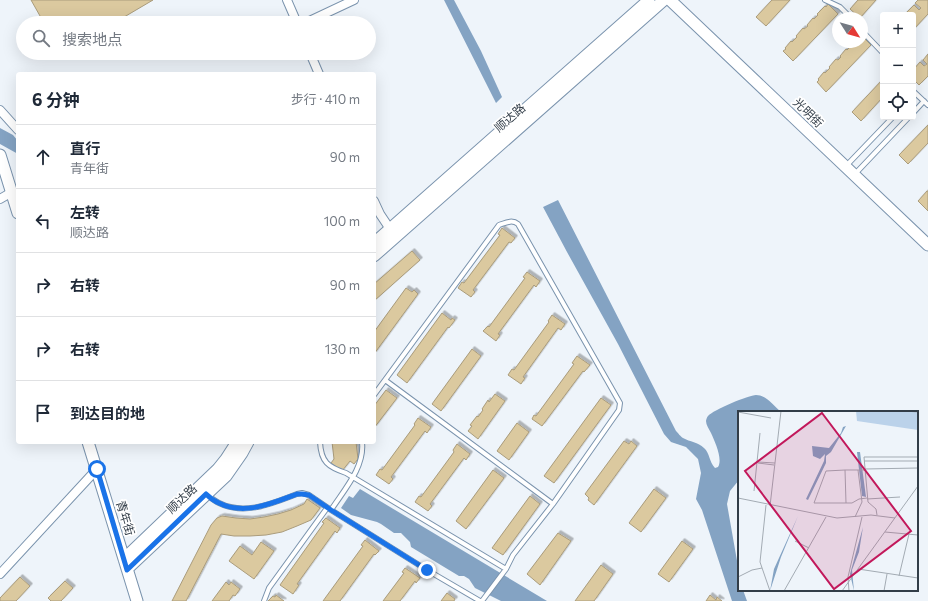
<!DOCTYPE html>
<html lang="zh">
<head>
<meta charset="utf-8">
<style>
  :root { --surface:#fff; --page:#f6f6f7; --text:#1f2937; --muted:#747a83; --line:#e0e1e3 }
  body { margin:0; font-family:Commissioner,"Noto Sans SC",sans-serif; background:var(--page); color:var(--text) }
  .controls { position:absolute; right:12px; top:12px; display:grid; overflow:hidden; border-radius:4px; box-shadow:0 4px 16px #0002 }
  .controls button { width:36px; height:36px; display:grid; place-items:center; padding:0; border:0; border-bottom:1px solid var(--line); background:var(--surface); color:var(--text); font:20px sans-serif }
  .compass { position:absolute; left:832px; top:12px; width:36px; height:36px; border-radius:50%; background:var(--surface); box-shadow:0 4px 16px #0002; rotate:127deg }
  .stop { position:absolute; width:12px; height:12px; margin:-9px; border:3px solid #1a73e8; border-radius:50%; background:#fff }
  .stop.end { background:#1a73e8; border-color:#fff; box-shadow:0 1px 4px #0008 }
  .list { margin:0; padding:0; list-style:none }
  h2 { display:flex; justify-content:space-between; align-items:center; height:52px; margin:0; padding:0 16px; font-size:17px }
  h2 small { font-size:13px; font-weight:400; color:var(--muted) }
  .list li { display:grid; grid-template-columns:26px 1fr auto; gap:12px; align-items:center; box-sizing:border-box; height:64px; padding:0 16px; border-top:1px solid var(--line) }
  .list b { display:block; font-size:15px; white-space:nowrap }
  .list p { margin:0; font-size:13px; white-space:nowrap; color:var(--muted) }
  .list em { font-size:13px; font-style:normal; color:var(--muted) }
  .icon { flex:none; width:22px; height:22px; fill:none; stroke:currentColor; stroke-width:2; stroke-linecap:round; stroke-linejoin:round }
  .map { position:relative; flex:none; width:928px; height:601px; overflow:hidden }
  .search { position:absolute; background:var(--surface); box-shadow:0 4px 16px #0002; left:16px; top:16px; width:360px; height:44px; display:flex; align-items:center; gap:10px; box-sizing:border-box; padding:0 14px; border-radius:22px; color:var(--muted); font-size:15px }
  .panel { position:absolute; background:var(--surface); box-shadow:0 4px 16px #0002; left:16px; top:72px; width:360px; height:372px; border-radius:4px }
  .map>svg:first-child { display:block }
</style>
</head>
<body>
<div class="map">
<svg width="928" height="601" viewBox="0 0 928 601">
  <defs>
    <filter id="shadow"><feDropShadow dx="2.5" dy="-2.5" stdDeviation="0" flood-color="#0004"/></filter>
  </defs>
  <rect width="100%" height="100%" fill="#eef4fa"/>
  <!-- water -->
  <path fill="#84a3c3" d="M444,0H454L481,51L502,97L496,103Z
    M0,128L13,135L18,141V154L0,144Z
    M558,200L676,431C678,433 681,437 683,438C690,442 698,442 704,448C710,453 709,462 715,468L718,467C723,459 715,442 711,433C709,429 706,425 706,421C706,420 707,417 708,416C713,410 749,395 756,395C766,395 774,406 781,412H739V480L730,491L727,504L739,572V590H743L747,601H732L702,510L696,499L701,473L698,459L686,447L671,442L664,434L618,344L567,252L543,207Z
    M360,489L547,601H501L475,588L469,579L464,576H459L411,547L410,542L401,533H394L381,524L377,522L351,515L341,508L349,496L353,498Z"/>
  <!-- building -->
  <path fill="#dbc99f" stroke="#aa9c7c" filter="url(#shadow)" d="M31,0H153L114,23H44Z
    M772,0H790L766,26L756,17Z
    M858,0H876L860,18L850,9Z
    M918,0H928V14L913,30V15H904L914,5L919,10L921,8L915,3Z
    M828,4L838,14L793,61L783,51L786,49L785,48L791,41L792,42L797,37L796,36L803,28L804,29L808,26L807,25L813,18L814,19L818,15L817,14L825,6L826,7Z
    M862,36L871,45L826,92L817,82L819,80L818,79L824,72L825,73L830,68L829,67L836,59L838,60L841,57L840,56L846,49L847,50L851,46L850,45L853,42H862Z
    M928,54V76L919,85L913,79V70L920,62L924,66L927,64L923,60Z
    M883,79V97L861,121L852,112Z
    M928,125V143L908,164L899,155Z
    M927,191H928V211L918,201Z
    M502,228L515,238L511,243L509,242L473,290L475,292L471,297L458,288L462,282L464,283L500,235L498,234Z
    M412,251L420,260L374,301V284Z
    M527,272L540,281L536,287L534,285L498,334L500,335L496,341L483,331L488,326L489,327L525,278L523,277Z
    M406,288L412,292L414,290L418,294L374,354V332Z
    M442,313L451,320L452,318L455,320L449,328L448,327L407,383L397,375Z
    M552,315L565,324L561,330L558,328L523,377L525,378L521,384L508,375L512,369L514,370L549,322L548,321Z
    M472,349L481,356L441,411L432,404Z
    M577,356L590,365L584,372L583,371L542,426L532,419L534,415L536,416L574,364L572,363Z
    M386,390L397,398L374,428V406Z
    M495,394L505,401L478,439L468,431L472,426L470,425L477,416L478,417L483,410L482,409L488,400L489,402Z
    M601,398L611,405L554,483L544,476Z
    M418,418L431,427L427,433L425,431L391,477L393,479L389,484L376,475L380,469L382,470L415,425L414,424Z
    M517,423L529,432L509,460L497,451Z
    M624,441L629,444L631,441L637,446L594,505L588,500L589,498L585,494Z
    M332,442H356L358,459L354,464L350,461L342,471L331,463L334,459Z
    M457,444L470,454L466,460L464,458L430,504L432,506L428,511L415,502L419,496L421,497L454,452L453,450Z
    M493,470L504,478L466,529L456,521Z
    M654,489L666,498L641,532L629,523Z
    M530,496L540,504L503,555L492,548Z
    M307,499L320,508L311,520L297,526L282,532L266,535L250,536H234L221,534L186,601H172L211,525L217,518L222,516L236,518L250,519L264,517L278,514L291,510L304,504Z
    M326,518L340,528L337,533L335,531L297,584L299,585L293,594L280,585L324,523L322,522Z
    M558,533L571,541L540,585L527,574Z
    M365,540L379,551L375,555L374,554L340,601H323L363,546L361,545Z
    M682,541L693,549L669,582L658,574Z
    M261,542L274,551L254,579L229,561L240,546L252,555Z
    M601,565L613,574L594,601H575Z
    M405,568L420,578L416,583L415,581L400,601H383L404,573L402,572Z
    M20,577L30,586L16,601H0V598Z
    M65,581L73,588L61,601H51L48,598Z
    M226,582L229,585L231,582L240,589L235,596L233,595L229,601H212Z
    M447,593L455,599L454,601H441Z
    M276,595L284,601H268L273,596L275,597Z
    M710,595L716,600L717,597L722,601H706Z"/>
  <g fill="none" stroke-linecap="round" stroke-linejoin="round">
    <defs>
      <path id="lane" d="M825,0L840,7L851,18
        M862,31L883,53
        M913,91L928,105
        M913,113L924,101
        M846,166L893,117
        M854,175L909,117
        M385,380L553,504L513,555L506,569
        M374,395L499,225C505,223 512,219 518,224L620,403L619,410L553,504
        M320,442C321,462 328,467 346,473L506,569L482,601
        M207,495C211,498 215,501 219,503C245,516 273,503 297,494L302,493L309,495L331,510L427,570L480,601
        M331,510C344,490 365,467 362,442
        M264,601L269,588L327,508"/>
      <path id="street" d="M287,0L297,23
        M305,23L354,0
        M310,53L319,74
        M0,110L18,130
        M0,199L12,192
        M374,201L380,214L390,229
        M0,574L97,469"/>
      <path id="secondary" d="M670,0L928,245
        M0,155L18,213
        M374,243L649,0
        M374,256L664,0
        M88,442L137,601
        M124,559L218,469L226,459L237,442
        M127,569L226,476L242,453L248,442"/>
    </defs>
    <!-- lane casing -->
    <use href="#lane" stroke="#7a93ad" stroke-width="6"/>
    <!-- street casing -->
    <use href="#street" stroke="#7a93ad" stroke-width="10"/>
    <!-- secondary casing -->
    <use href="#secondary" stroke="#7a93ad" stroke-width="13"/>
    <!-- lane -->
    <use href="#lane" stroke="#fff" stroke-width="4"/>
    <!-- street -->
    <use href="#street" stroke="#fff" stroke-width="8"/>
    <!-- secondary -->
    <use href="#secondary" stroke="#fff" stroke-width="11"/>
  </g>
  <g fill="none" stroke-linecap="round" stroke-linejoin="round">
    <!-- route -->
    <path stroke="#1a73e8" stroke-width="5" d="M97,469L127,570L206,494C210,498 214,501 219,503C244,516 273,503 297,494H302L309,495L331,510L427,570"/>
  </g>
  <g text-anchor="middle" stroke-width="3.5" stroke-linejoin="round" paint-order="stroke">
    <!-- street labels -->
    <g font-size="12" fill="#323d48" stroke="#fff">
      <text transform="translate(808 113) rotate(44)" y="4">光明街</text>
      <text transform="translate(510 118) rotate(-41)" y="4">顺达路</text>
      <text transform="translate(182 499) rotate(-43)" y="4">顺达路</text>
      <text transform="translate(125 518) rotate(73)" y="4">青年街</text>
    </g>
  </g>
  <!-- overview -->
  <g transform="translate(738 411)">
    <rect width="180" height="180" fill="#eef4fa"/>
    <path d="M118,0H180V19L119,10Z" fill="#bbd2ea"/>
    <path d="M108,15L93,41L88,45V52L70,89L68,88L86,50L87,43L82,48L75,45L74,35L91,37L103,22L105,16ZM119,41H122L128,86L124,85ZM60,105L43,146L32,180L36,158ZM125,116L121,141L114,159L116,180L112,163Z" fill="#84a3c3"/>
    <path fill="none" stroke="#a3abb3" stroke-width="1" d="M167,0L180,1M0,1L33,7M126,50H180M20,51L37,52M20,52L36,54M127,58L180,57M107,59L88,60L76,92H114L121,88L129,87M16,80L22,22M0,87L99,107L133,104L157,107M129,88L162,86M108,92L107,59H120M28,94L22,151L32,180M32,95L43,0M139,104L138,98L130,91L126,46H180M117,106L124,91L120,59H127M147,121L180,124M57,130L71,137M120,158L180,167M161,165L171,123M0,166L14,159L24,157M46,180L88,106M104,180L180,75M111,180L110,166L124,106M146,180L149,163"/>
    <path fill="#c2185b" fill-opacity="0.15" stroke="#c2185b" stroke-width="2" d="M84,2L173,120L96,178L7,60Z"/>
    <rect width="180" height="180" fill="none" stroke="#323d48" stroke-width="2"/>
  </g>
</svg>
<div class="controls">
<button>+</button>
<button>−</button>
<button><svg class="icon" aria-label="locate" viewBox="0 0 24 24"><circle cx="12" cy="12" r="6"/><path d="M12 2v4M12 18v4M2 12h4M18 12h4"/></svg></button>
</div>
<svg class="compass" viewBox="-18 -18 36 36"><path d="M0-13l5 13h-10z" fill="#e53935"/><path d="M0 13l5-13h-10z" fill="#747a83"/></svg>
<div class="stop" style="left:97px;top:469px"></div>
<div class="stop end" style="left:427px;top:570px"></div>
<div class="search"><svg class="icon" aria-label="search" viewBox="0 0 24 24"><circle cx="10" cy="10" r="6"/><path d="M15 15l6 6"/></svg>搜索地点</div>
<section class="panel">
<h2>6 分钟<small>步行 · 410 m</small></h2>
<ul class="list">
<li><svg class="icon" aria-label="ahead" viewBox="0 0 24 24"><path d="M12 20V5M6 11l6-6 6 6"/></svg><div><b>直行</b><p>青年街</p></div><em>90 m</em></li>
<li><svg class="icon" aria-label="left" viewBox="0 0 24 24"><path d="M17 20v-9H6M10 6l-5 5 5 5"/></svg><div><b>左转</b><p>顺达路</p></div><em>100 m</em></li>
<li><svg class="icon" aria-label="right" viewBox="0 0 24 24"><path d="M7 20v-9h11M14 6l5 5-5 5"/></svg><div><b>右转</b></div><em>90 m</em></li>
<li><svg class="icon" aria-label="right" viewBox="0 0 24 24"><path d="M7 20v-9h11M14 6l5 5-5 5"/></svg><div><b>右转</b></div><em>130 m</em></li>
<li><svg class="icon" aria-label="arrive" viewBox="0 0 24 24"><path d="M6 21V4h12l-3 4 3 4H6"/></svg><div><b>到达目的地</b></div></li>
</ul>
</section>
</div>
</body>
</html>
